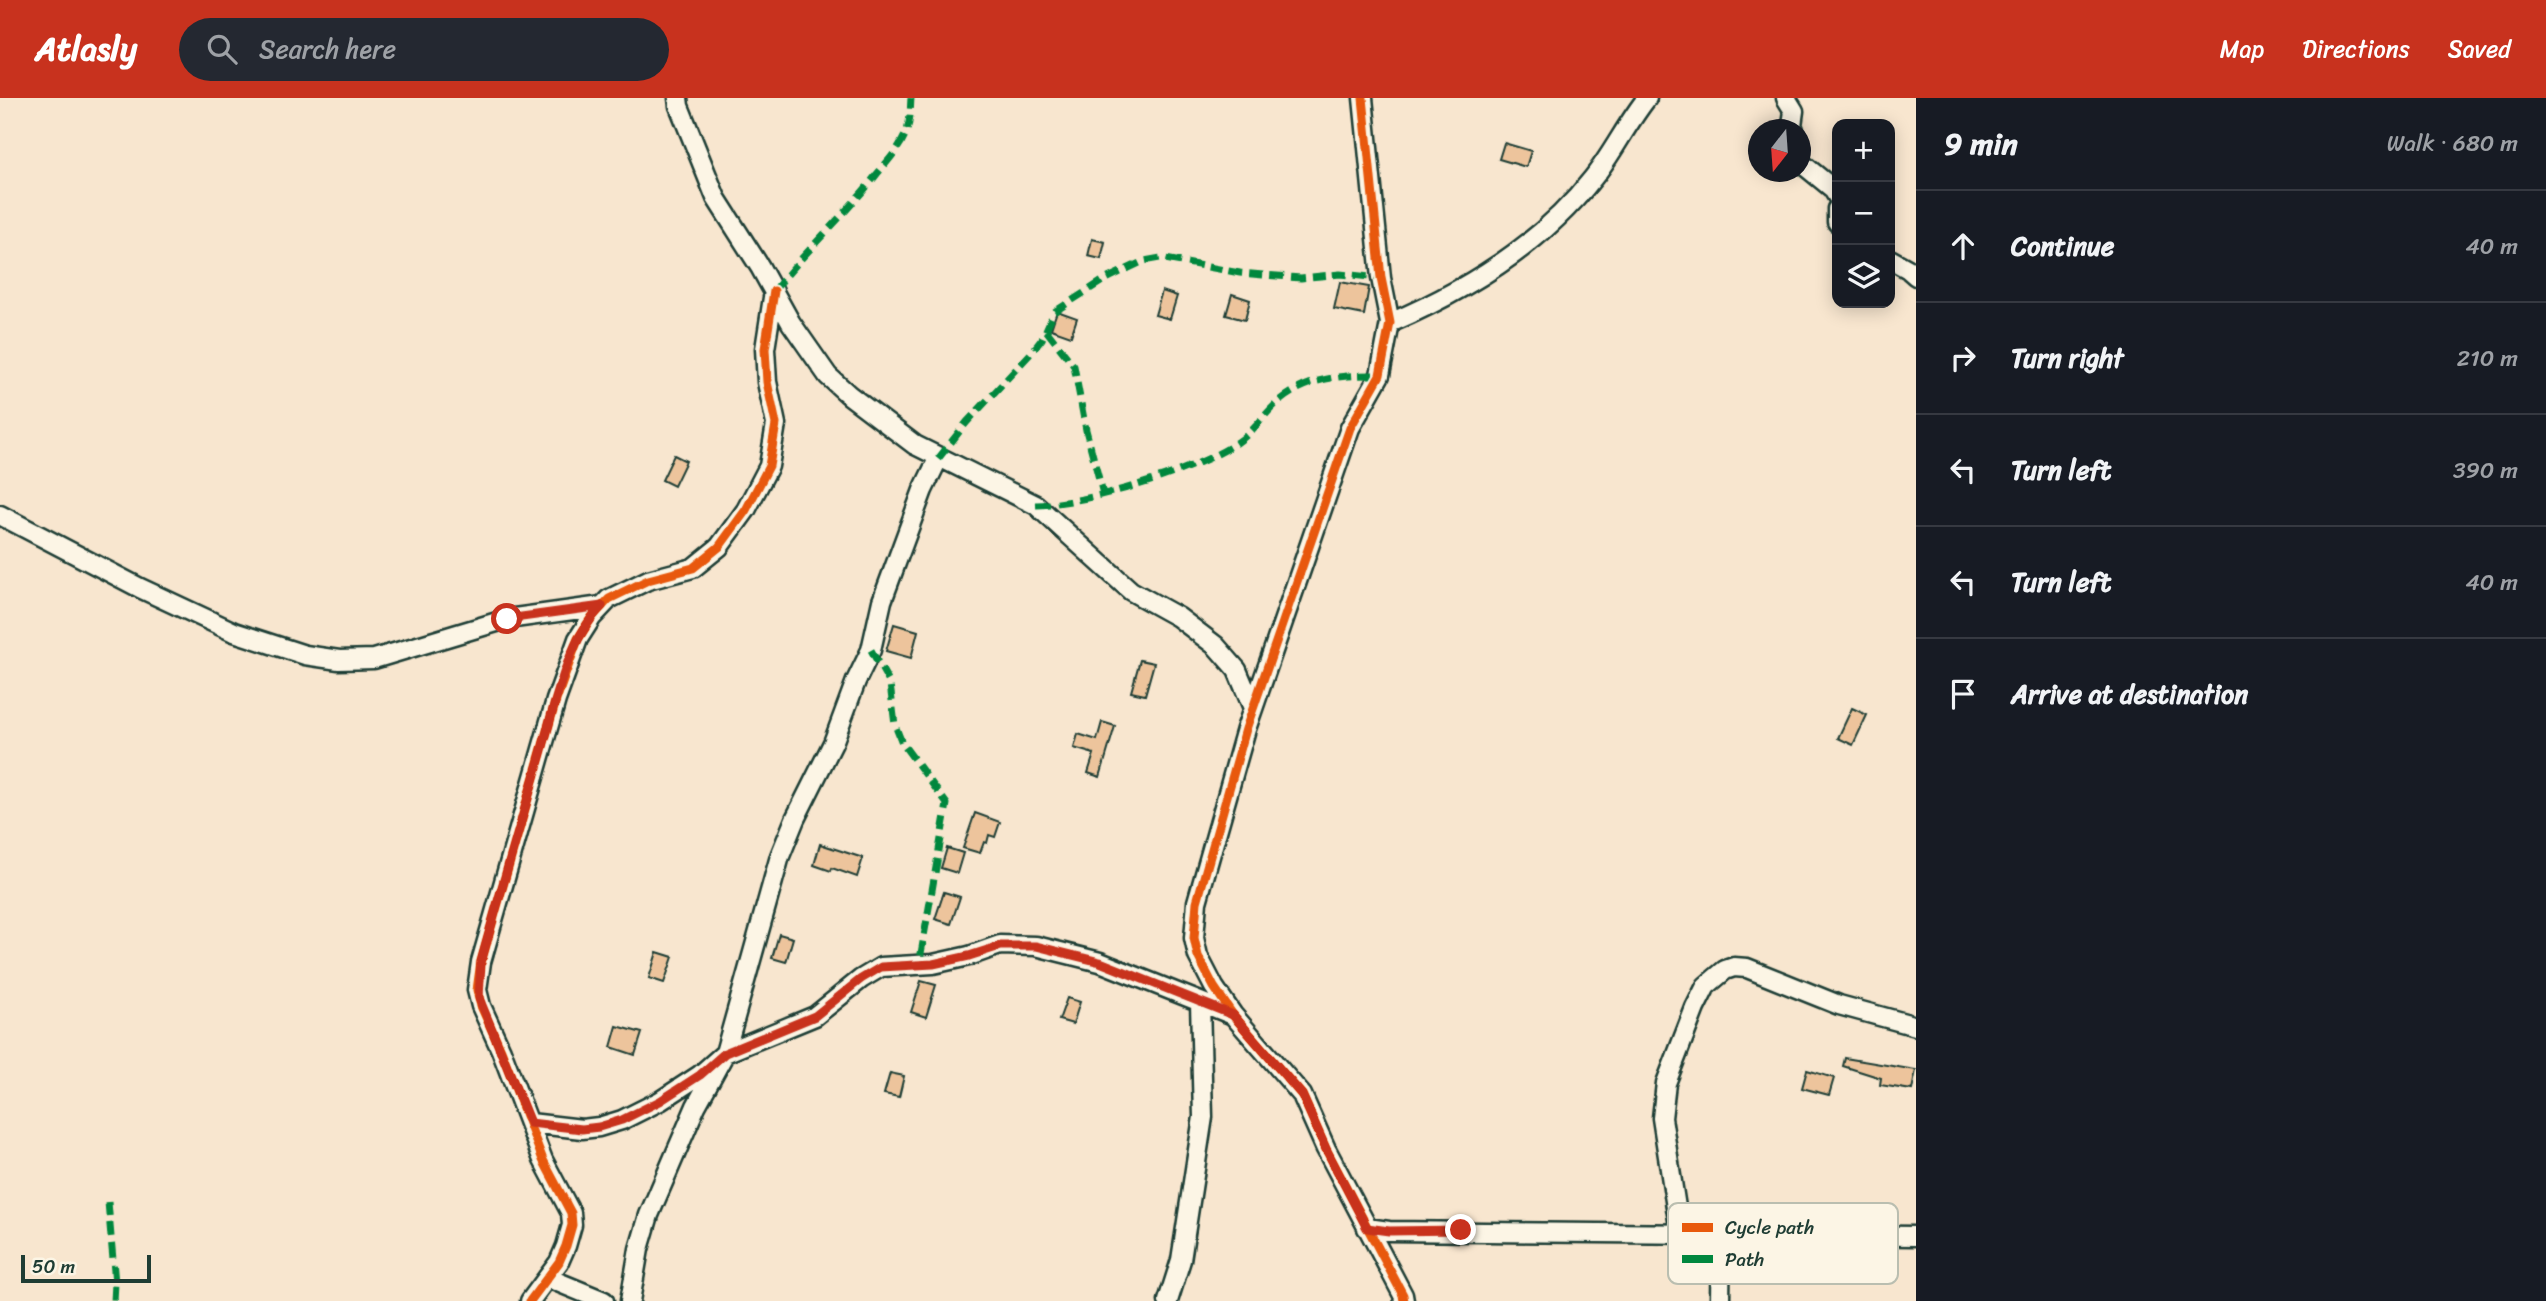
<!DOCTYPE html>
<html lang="en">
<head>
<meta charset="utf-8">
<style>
  :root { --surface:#171b24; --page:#242831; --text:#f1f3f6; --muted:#9ea1a6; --line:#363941; --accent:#c8321e }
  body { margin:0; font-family:Sriracha,sans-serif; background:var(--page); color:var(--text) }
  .controls { position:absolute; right:21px; top:21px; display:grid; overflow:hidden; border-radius:14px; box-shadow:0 4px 18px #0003 }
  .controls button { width:63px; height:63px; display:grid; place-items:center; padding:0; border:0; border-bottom:2px solid var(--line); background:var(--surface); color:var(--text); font:35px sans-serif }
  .compass { position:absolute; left:1748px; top:21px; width:63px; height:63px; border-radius:50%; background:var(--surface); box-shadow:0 4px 18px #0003; rotate:197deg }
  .scale { position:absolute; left:21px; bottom:18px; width:130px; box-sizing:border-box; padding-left:7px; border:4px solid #1f3d34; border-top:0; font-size:19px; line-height:24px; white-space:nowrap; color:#1f3d34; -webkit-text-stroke:5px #fcf5e5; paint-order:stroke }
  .stop { position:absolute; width:21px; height:21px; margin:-16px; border:5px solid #c8321e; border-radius:50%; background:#fff }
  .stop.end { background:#c8321e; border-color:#fff; box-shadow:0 2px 7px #0008 }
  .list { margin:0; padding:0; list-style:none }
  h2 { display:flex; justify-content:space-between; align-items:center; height:91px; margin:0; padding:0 28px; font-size:30px }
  h2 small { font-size:23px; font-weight:400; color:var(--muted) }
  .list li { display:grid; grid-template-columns:46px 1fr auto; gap:21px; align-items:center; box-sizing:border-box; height:112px; padding:0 28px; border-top:2px solid var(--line) }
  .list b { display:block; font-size:26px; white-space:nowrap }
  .list em { font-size:23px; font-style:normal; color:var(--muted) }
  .icon { flex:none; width:38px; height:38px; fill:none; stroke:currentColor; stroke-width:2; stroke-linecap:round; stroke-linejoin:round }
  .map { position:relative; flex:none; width:1916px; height:1203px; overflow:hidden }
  header { display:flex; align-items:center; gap:42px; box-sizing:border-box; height:98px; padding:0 35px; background:var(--accent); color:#fff }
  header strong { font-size:33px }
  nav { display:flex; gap:38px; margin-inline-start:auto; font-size:24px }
  .search { width:490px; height:63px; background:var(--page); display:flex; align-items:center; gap:18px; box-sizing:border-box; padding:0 24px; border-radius:38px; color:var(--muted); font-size:26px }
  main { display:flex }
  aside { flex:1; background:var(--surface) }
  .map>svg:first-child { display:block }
</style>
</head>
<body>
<header>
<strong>Atlasly</strong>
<div class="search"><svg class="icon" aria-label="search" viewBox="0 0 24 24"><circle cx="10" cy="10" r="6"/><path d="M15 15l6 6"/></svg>Search here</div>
<nav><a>Map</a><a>Directions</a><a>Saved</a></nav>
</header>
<main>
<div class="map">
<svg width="1916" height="1203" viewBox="0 0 1916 1203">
  <rect width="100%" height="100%" fill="#f8e6cf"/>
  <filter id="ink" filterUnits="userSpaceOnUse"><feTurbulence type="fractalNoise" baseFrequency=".0143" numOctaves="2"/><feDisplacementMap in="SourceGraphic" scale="14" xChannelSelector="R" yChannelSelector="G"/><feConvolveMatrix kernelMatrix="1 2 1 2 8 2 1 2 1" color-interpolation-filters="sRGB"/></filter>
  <g filter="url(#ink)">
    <!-- building -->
    <path fill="#edc49c" stroke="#1f3d34" stroke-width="2" d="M1504,45L1531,53L1526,69L1499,61Z
      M1092,141L1105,144L1101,161L1088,158Z
      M1340,184L1369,189L1364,217L1334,211Z
      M1162,193L1177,198L1170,221L1155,217Z
      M1232,196L1250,202L1245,222L1226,217Z
      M1057,213L1077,220L1071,238L1051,231Z
      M674,357L686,363L674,388L662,382Z
      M894,526L918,533L911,560L886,553Z
      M1140,562L1154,565L1145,597L1131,594Z
      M1852,610L1867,617L1853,647L1838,640Z
      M1102,624L1115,628L1100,679L1088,675L1094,656L1074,650L1078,636L1097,642Z
      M975,715L1000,724L995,739L989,737L987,745L984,744L980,755L963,750Z
      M820,746L863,760L857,779L832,770L831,773L814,767Z
      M947,750L963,755L957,775L941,770Z
      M944,794L960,799L951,826L935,821Z
      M779,836L793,840L786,864L772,860Z
      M657,854L673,859L664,885L649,880Z
      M921,883L936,887L926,919L911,914Z
      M1067,900L1080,904L1073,926L1059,922Z
      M617,928L642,935L635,957L611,949Z
      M1845,960L1916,972L1912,992L1880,987L1881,980L1843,968Z
      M1807,972L1834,980L1829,997L1802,990Z
      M890,975L904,978L899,999L884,996Z"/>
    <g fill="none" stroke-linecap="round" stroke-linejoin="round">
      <defs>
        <path id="minor" d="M678,0L679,8L716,100L760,169L791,225L828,278L849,297L915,347L1036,407L1131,493L1178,519L1216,548L1237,572L1253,610
          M1363,0L1381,180L1390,225L1380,277L1350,330L1246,631L1197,804L1194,840L1198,858L1214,889L1233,917L1302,997L1326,1051L1403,1197L1404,1203
          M1786,0L1794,13L1792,27L1794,32
          M1800,64L1832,90L1837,98
          M1837,111V124
          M1890,161L1908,171L1916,178
          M1390,225C1467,192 1541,147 1593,80C1613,55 1627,25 1647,0
          M0,417L140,490L234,534L305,557L339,562L374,561L507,521L602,508
          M530,1025L582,1031L599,1029L622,1022L660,1003L700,977L725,955L815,918L861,881L881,869L933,866L969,858L1000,847L1036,848L1100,864L1233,917
          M1367,1130L1389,1133L1916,1138
          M1680,1135L1662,1020L1666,985L1695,910L1706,888L1725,872L1734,869L1747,870L1839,907L1916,928
          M548,1180L604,1203
          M530,1203L559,1164L566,1148L572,1127L571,1115L543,1062L501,952L481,908L477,892L481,864L556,602L578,541L592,519L609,501L648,482L693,470L719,449L746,412L769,368L776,326L767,284L765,251L774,193
          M630,1203L639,1151L649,1117L696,1008L725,955L780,758L795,721L833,645L856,583L871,552L882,503L923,392L938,361
          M1168,1203L1181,1162L1203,1019L1200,904
          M1720,1203L1721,1135"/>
      </defs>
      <!-- minor casing -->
      <use href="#minor" stroke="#1f3d34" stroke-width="23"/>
      <!-- minor -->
      <use href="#minor" stroke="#fcf5e5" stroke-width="18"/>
      <!-- quiet -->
      <path stroke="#00873e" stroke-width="7" stroke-dasharray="14 7" stroke-linecap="butt" d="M774,193C806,152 845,117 877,76C887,64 899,51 905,37C911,25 910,12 911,0
        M1046,232L1074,268L1086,332L1103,396
        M938,361L967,324L1031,255L1042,241L1054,214L1104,182L1144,163L1160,160L1240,175L1301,180L1340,176L1381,180
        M1036,407C1090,405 1194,374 1238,344C1253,334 1263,318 1276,306C1306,279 1342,277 1380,277
        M871,552L890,586L895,627L902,645L947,706L919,867
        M108,1104L115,1185L114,1203"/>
      <defs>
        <path id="cycleway" d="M1363,0L1381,180L1390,225L1380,277L1350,330L1246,631L1197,804L1194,840L1198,858L1214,889L1233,917L1302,997L1326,1051L1403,1197L1404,1203
          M530,1203L559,1164L566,1148L572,1127L571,1115L543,1062L501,952L481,908L477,892L481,864L556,602L578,541L592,519L609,501L648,482L693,470L719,449L746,412L769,368L776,326L767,284L765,251L774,193"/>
      </defs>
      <!-- cycleway casing -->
      <use href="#cycleway" stroke="#fcf5e5" stroke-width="13"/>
      <!-- cycleway -->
      <use href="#cycleway" stroke="#e8590c" stroke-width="9"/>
    </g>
  </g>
  <g fill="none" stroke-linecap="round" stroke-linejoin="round" filter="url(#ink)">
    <!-- route -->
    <path stroke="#c8321e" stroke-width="9" d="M507,521L602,508C563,547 553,618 537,669C518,734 499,799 481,864L479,900L530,1025L582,1031L599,1029L622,1022L660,1003L700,977L725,955L815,918L861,881L881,869L933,866L969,858L1000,848H1036L1100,864L1233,917L1302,997L1326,1051L1367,1130L1389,1133L1461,1132"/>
  </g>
  <!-- legend -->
  <rect x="1668" y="1105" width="230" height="81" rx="10" fill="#fcf5e5" stroke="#babeb0" stroke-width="2"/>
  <rect x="1682" y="1125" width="31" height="9" fill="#e8590c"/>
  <rect x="1682" y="1157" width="31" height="8" fill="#00873e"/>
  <g font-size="19" fill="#1f3d34">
    <text x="1725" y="1136">Cycle path</text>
    <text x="1725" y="1168">Path</text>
  </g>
</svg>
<div class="controls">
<button>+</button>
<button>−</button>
<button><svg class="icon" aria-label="layers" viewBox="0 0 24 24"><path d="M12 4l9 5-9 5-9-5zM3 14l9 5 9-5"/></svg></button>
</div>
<svg class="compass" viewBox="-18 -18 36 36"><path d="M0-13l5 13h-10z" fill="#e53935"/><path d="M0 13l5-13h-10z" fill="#9ea1a6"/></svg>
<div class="scale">50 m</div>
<div class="stop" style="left:507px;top:521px"></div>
<div class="stop end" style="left:1461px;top:1132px"></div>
</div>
<aside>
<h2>9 min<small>Walk · 680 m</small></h2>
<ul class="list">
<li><svg class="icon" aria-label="ahead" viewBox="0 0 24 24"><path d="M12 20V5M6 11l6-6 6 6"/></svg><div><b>Continue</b></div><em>40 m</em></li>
<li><svg class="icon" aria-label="right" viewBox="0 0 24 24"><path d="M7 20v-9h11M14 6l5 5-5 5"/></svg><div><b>Turn right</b></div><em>210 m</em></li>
<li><svg class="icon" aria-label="left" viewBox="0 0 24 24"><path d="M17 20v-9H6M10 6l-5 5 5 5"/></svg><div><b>Turn left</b></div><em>390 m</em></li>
<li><svg class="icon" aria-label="left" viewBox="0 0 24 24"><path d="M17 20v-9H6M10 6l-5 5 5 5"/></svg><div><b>Turn left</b></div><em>40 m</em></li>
<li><svg class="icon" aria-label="arrive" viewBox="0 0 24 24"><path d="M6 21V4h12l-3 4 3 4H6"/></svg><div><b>Arrive at destination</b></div></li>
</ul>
</aside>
</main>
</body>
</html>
